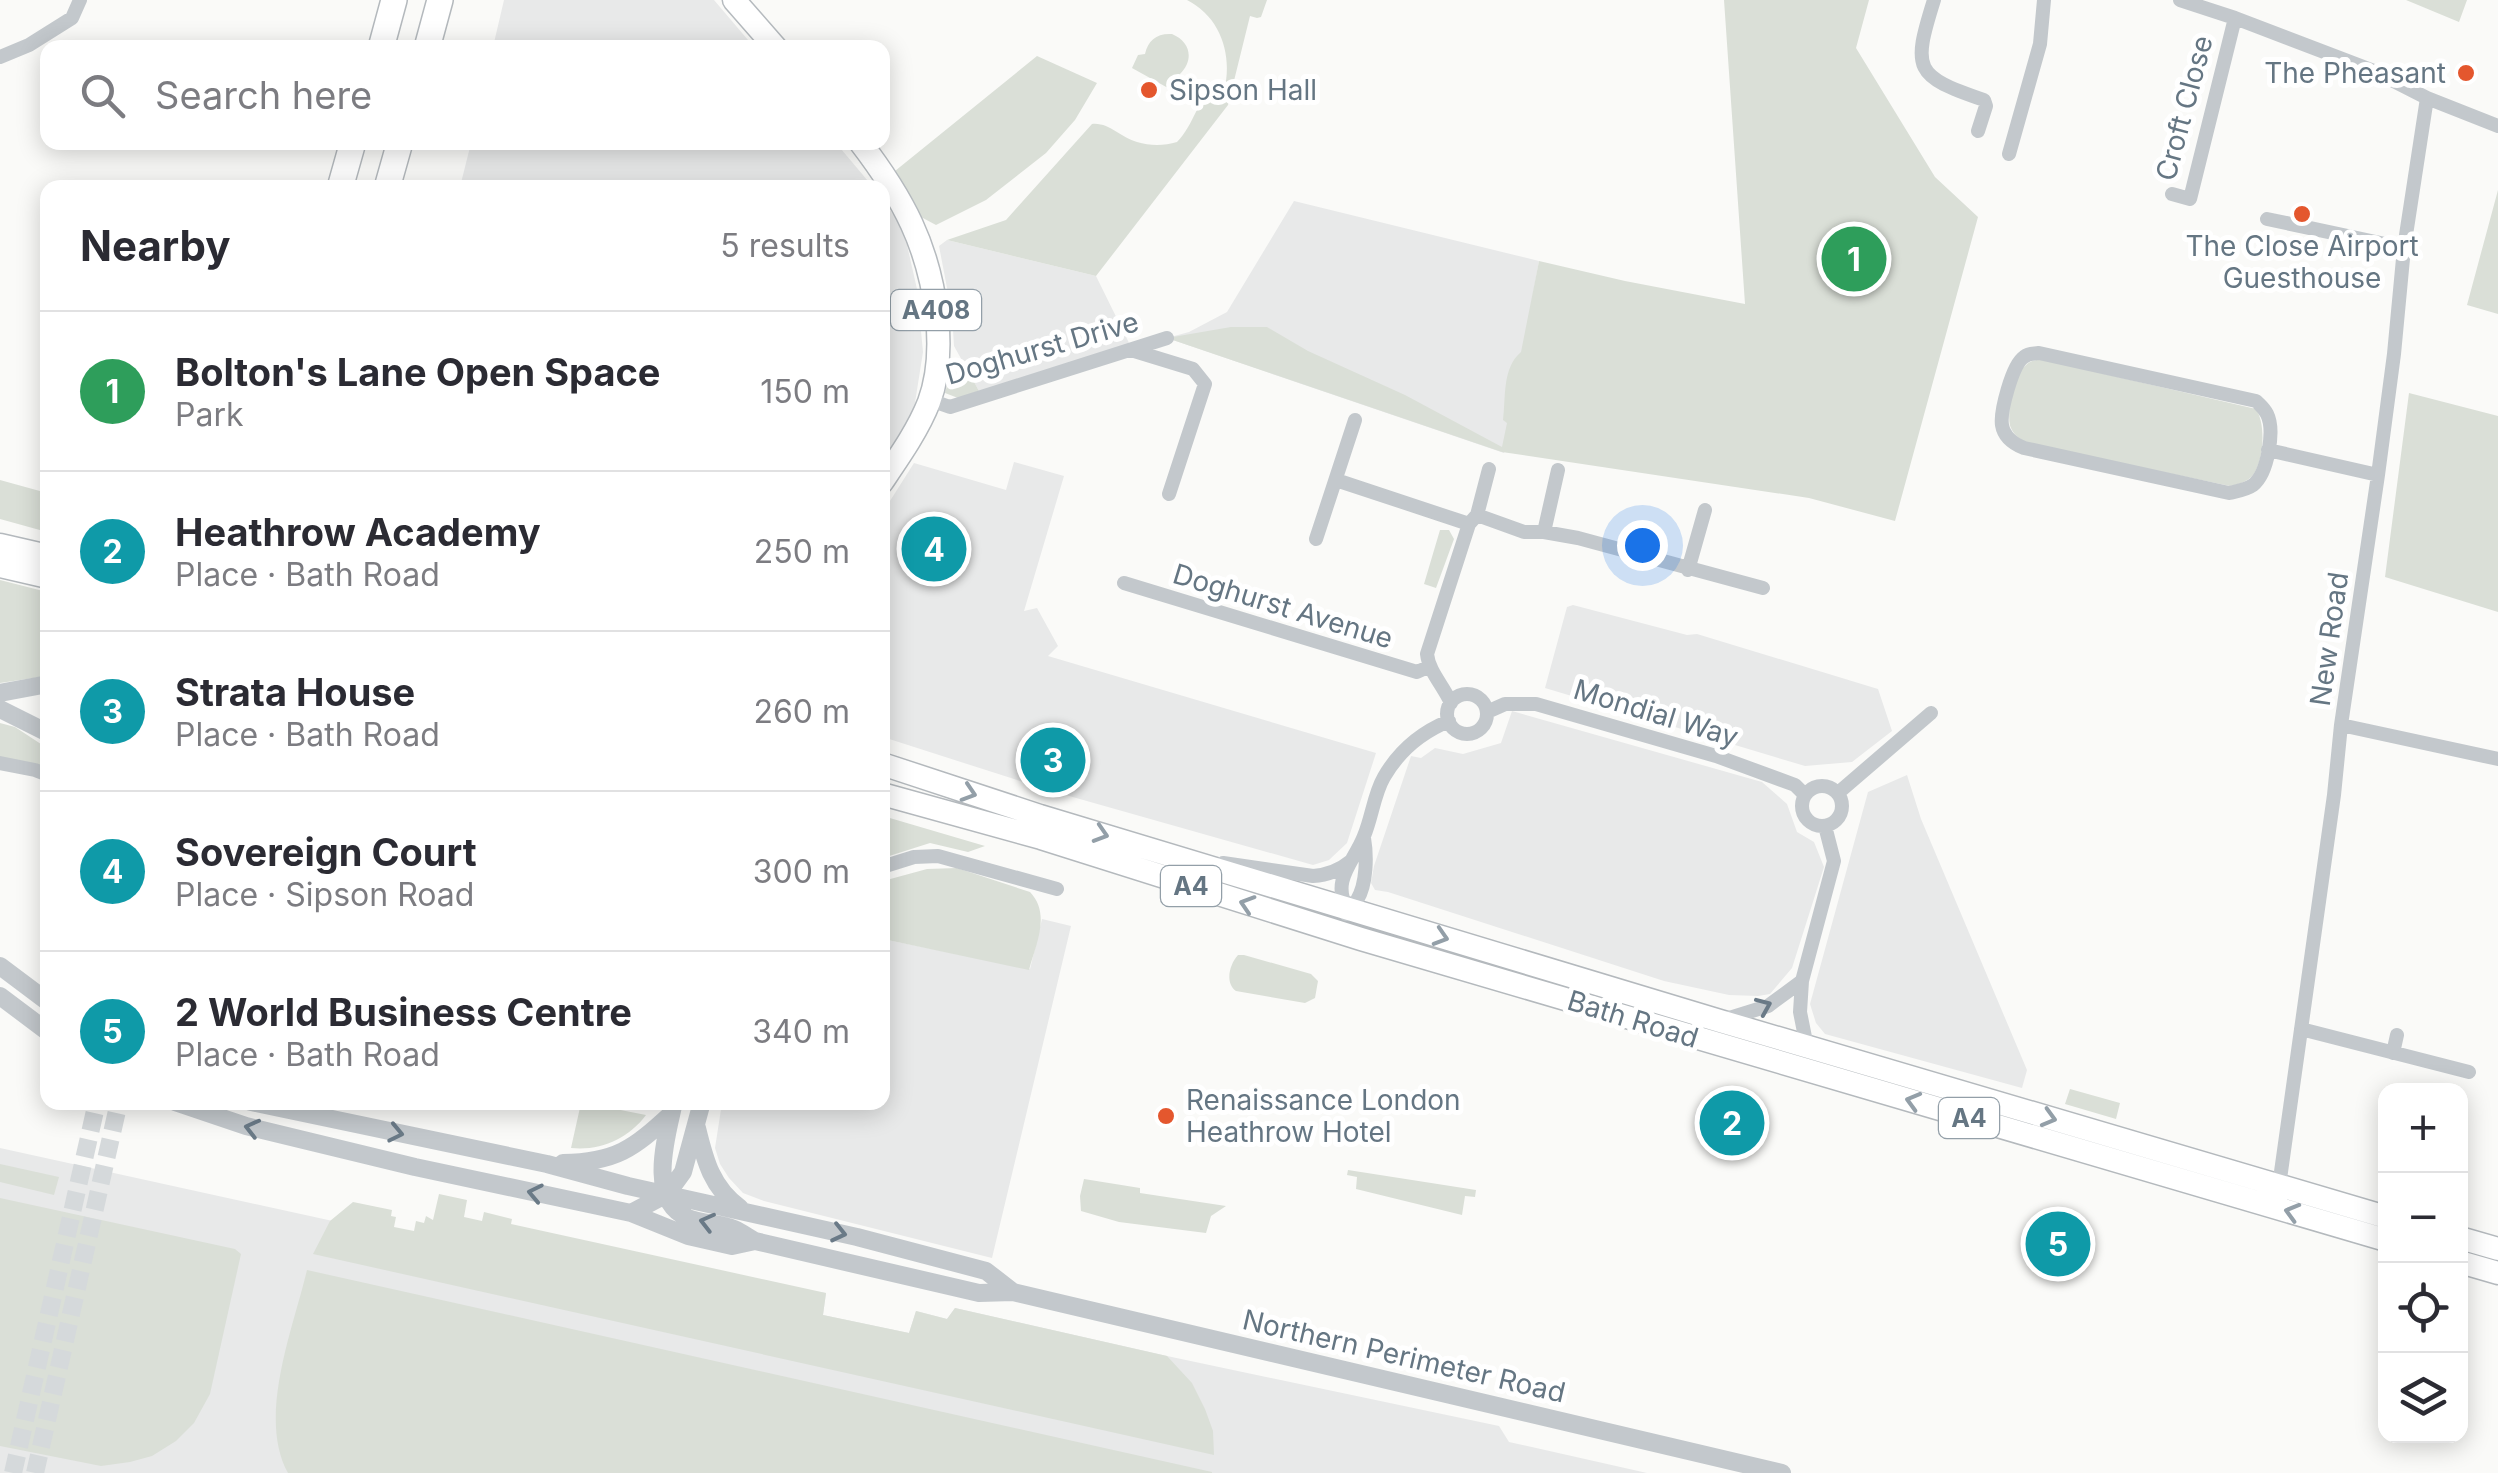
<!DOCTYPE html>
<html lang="en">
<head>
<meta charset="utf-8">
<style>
  :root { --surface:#fff; --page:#f2f2f3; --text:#2b2b33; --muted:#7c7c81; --line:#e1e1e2; --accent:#2563eb }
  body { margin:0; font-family:Inter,sans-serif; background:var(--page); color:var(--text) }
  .controls { position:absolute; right:30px; bottom:30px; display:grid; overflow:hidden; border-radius:20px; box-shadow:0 5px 25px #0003 }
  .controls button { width:90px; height:90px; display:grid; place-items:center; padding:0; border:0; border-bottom:2px solid var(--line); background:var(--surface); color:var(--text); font:50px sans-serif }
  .you { position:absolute; left:1642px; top:545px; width:35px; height:35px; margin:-25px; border:8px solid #fff; border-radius:50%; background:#1a73e8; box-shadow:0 0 0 15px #1a73e833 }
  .badge { display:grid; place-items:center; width:65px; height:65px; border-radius:50%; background:var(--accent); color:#fff; font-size:32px; font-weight:700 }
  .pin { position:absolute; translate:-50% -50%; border:5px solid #fff; box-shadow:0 2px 10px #0006 }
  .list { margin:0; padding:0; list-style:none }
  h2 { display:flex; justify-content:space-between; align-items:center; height:130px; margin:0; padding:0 40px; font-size:42px }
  h2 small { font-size:32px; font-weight:400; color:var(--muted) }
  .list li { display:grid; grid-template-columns:65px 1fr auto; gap:30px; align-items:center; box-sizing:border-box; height:160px; padding:0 40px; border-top:2px solid var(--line) }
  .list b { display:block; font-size:38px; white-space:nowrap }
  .list p { margin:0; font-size:32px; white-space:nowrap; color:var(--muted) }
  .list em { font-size:32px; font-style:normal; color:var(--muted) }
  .icon { flex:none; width:55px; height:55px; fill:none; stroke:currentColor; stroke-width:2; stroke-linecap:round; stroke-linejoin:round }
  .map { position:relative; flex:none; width:2498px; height:1473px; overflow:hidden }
  .search { position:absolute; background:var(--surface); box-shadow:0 5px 25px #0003; left:40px; top:40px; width:850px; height:110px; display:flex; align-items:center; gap:25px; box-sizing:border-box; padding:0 35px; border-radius:20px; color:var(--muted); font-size:38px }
  .panel { position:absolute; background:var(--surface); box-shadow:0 5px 25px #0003; left:40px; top:180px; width:850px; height:930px; border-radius:20px }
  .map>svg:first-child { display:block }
</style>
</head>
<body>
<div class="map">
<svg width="2498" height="1473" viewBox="0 0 2498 1473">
  <rect width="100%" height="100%" fill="#fafaf8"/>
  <!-- built -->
  <path fill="#e8e9e9" d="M504,0H714L754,47H493Z
    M471,143H836L873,187H460Z
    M883,200L897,220L907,245L917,289L923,352L914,409L883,461Z
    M1294,201L1539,261L1504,453L1167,338L1189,332L1227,312Z
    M947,240L1096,276L1130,345L979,391L954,346L952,314L939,246Z
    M1014,462L1064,476L1024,611L1037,608L1058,646L1048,656L1376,753L1347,843L1329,860L1313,865L1048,790L883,737V512L914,463L1006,490Z
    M1573,605L1687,635L1697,634L1878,689L1892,731L1852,762L1805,766L1545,688L1567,607Z
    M1512,711L1762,782L1787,804L1797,832L1814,842L1824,867L1792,968L1770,994L1758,996L1729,995L1664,981L1388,892L1375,890L1371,883L1374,866L1411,756L1421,758L1435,748L1463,754L1501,743Z
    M1907,775L1921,819L2027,1070L2022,1088L1825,1034L1816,1023L1810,1004L1868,792Z
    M1042,919L1071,926L992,1258L764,1201L743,1193L729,1178L720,1164L715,1148L722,1103L882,1102L883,939L1030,969Z
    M0,1148L456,1248L826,1293L823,1315L909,1333L916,1311L947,1319L955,1308L1167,1356L1499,1426L1509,1442L1647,1473H0Z"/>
  <!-- green -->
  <path fill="#dadfd7" d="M1187,0H1267L1261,17L1257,18L1250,16L1228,105L1096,276L947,240L1006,220L1092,124C1109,122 1121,138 1137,142C1150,146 1164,146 1177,142C1194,125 1198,98 1214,87L1224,91C1233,56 1221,17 1187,0Z
    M1724,0H1869L1856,48L1935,177L1978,217L1895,521L1809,498L1502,452L1167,338L1231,327H1267L1308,351L1405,395L1502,447L1507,423L1503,420C1506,397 1502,368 1521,352L1539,261L1625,281L1745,304Z
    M2406,0H2467L2459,22Z
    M1172,34C1191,42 1194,60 1180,74L1184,81L1177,93L1132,68L1138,55L1145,54C1148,40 1157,33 1172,34Z
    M1037,56L1097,83L1075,120L1046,153L986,200L936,225L921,217L895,171Z
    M2498,190V314L2467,305Z
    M2040,359L2256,409C2266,424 2264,460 2253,475C2247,482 2239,484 2230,486L2029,444C2022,440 2014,436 2011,428C2005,416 2015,375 2025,366C2030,361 2033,361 2040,359Z
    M966,367L979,391L958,398L945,393L948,382Z
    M2409,393L2498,416V612L2385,577Z
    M0,480L47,493V532L0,519Z
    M1440,530H1449L1454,539L1436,588L1424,584Z
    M0,580L47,592V676L0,683Z
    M0,723L15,727L47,748V770L0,759Z
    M882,816H883L985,846L968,852L930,843L883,858Z
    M957,868L1030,892C1051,914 1036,944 1029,970L883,939V881L927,869Z
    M1238,955H1244L1311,974L1318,981L1315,998L1305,1003L1236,991C1225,983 1229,965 1238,955Z
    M2070,1089L2120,1103L2116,1119L2065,1104Z
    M581,1103H585L646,1115C628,1139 601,1151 571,1148Z
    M0,1164L59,1177L54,1195L0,1182Z
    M1348,1170L1476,1190L1475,1197L1465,1196L1462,1215L1356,1189L1357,1177L1347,1175Z
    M1084,1179L1140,1188V1193L1226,1206L1211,1216L1206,1233L1119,1222L1081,1211L1080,1196Z
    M439,1194L467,1200L464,1217L482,1221L484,1212L512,1219L511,1224L826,1293L823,1315L909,1333L916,1311L947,1319L955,1308L1167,1356L1192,1383L1205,1409L1213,1431L1214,1455L313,1254L330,1221L353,1202L392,1210L391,1216L396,1217L394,1227L414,1231L416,1221L424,1223L426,1216L433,1220Z
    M0,1198L235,1249L241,1254L210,1394L194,1423L176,1441L152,1456L130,1462L101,1466L0,1446Z
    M307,1270L1212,1472V1473H288C257,1417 293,1329 307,1270Z"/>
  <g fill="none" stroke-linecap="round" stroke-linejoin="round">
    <!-- tertiary-tunnel -->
    <path stroke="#d5d9db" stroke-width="18" stroke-dasharray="18 9" stroke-linecap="butt" d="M13,1473L97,1102
      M35,1473L119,1102"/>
    <defs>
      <path id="primary" d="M734,0L776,48
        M860,142C903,198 929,246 937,317C940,346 939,375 929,402C918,430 899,457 882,482"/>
      <path id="trunk" d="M0,545L48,556
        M0,566L48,577
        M882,764L1040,816L1720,1021L2386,1217
        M882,794L1041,838L1361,939L2386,1240
        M2460,1238L2498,1249
        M2460,1262L2498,1273"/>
      <path id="motorway" d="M381,48L394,0
        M427,48L440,0
        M340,188L353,142
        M387,188L400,142"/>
    </defs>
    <!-- primary casing -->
    <use href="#primary" stroke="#b5babe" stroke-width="25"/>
    <!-- trunk casing -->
    <use href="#trunk" stroke="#b4b9bd" stroke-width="25"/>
    <!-- motorway casing -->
    <use href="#motorway" stroke="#b4b9bd" stroke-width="28"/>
    <!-- minor -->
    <path stroke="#c3c8cc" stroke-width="14" d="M1934,0C1912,70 1914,76 1984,100L1986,106L1978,131
      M2180,0L2235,18L2374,71L2427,98L2498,126
      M0,57L29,45L72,18L80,0
      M2009,154L2040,44L2044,0
      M2172,194L2190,199L2235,18
      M2267,219L2404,248
      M1131,350L1193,369L1205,384L1169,494
      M2039,353L2256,401C2261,406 2264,408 2267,414C2275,430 2268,473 2253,485C2246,490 2237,491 2229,493L2024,448C2014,444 2004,437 2002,425C2000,412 2012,365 2024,357C2029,353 2033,354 2039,353Z
      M930,400L950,407L1167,338
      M2268,450L2378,475
      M1336,480L1469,524
      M1477,515L1524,532H1544L1578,538L1763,588
      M1544,532L1558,470
      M1316,539L1355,420
      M1688,570L1705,510
      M1124,583L1417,672L1428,667
      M1447 714a20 20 0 1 1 40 0a20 20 0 1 1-40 0Z
      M1451,703C1443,685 1429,672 1427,654L1469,524L1477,515L1489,469
      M1487,712L1505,704H1536L1716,756L1795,785L1805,795
      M2341,725L2498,759
      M0,763L35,770L48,775
      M1802 806a20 20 0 1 1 40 0a20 20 0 1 1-40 0Z
      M1838,793L1931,713
      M1223,863L1313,876C1328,875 1339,871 1351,861
      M882,867L914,857L938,856L1057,889
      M1347,908C1331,880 1354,862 1364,836C1372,817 1374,794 1384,777C1399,751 1422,732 1449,721
      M1346,914C1349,909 1354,905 1357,900C1367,884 1367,855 1364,838
      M1723,1020L1768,1006L1802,981
      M2301,1029L2469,1072
      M1807,1047L1800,1012L1802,981L1834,861L1825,826
      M2393,1053L2397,1035
      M2279,1186L2334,795L2341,725L2378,475L2394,354L2404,248L2427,98"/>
    <!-- tertiary -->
    <path stroke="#c3c8cc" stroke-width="18" d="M0,693L48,684
      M0,709L48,733
      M0,966L48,1002
      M0,996L48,1032
      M175,1102L246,1126L415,1167L631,1213L688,1236L732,1246L755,1241L979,1293L1013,1292L1782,1473
      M251,1102L547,1164L628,1186L857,1237L986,1271L1013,1292
      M674,1102C667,1135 646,1200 688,1218C703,1224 720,1223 734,1229C741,1232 748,1237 755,1241
      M697,1128C705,1161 712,1188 740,1208
      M563,1163C616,1162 633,1149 671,1114
      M631,1213L667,1194L683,1172L702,1102"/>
    <!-- primary -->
    <use href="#primary" stroke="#fff" stroke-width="22"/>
    <!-- trunk -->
    <use href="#trunk" stroke="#fff" stroke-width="22"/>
    <!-- motorway -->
    <use href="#motorway" stroke="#fff" stroke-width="25"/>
  </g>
  <!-- one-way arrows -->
  <defs><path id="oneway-chevron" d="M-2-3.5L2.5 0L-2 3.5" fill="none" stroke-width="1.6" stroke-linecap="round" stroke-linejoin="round" transform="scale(2.5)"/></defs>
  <g stroke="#939fa8">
    <use href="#oneway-chevron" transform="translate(969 793) rotate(18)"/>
    <use href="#oneway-chevron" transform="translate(1101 834) rotate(17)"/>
    <use href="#oneway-chevron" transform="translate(1247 904) rotate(-162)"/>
    <use href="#oneway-chevron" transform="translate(1441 937) rotate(17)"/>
    <use href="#oneway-chevron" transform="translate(1913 1101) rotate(-164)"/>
    <use href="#oneway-chevron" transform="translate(2049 1118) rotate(16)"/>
    <use href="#oneway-chevron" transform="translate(2292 1212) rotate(-164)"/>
  </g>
  <g stroke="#6a7a87">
    <use href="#oneway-chevron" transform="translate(1764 1006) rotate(-23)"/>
    <use href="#oneway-chevron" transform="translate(252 1128) rotate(-166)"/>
    <use href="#oneway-chevron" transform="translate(396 1133) rotate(12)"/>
    <use href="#oneway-chevron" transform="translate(535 1193) rotate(-168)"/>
    <use href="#oneway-chevron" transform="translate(707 1222) rotate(-166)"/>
    <use href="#oneway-chevron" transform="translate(839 1233) rotate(13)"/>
  </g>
  <!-- markers -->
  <g fill="#e4572e" stroke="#fff" stroke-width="4">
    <circle cx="2466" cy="73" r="10"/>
    <circle cx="1149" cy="90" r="10"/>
    <circle cx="2302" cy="214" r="10"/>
    <circle cx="1166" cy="1116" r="10"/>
  </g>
  <g text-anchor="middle" stroke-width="10" stroke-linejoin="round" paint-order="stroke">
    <!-- shield labels -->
    <g fill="#fff" stroke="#939fa8" stroke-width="2.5">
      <rect x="891" y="290" width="90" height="40" rx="8"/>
      <rect x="1161" y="866" width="60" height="40" rx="8"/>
      <rect x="1939" y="1098" width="60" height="40" rx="8"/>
    </g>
    <g font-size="25" font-weight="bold" fill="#657683">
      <text x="936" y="319">A408</text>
      <text x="1191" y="895">A4</text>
      <text x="1969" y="1127">A4</text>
    </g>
    <!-- poi labels -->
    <g font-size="28" fill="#657683" stroke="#fff" text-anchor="start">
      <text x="2446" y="83" text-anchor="end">The Pheasant</text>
      <text x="1169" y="100">Sipson Hall</text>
      <text x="2302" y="256" text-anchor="middle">The Close Airport<tspan x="2302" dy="32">Guesthouse</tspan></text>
      <text x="1186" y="1110">Renaissance London<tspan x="1186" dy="32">Heathrow Hotel</tspan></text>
    </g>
    <!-- street labels -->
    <g font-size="28" fill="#657683" stroke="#fff">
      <text transform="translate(2184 108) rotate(-75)" y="10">Croft Close</text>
      <text transform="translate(1042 348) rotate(-16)" y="10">Doghurst Drive</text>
      <text transform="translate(1283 606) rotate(17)" y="10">Doghurst Avenue</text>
      <text transform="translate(2329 639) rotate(-82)" y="10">New Road</text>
      <text transform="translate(1656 713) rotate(17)" y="10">Mondial Way</text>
      <text transform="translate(1633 1019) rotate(17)" y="10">Bath Road</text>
      <text transform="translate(1404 1356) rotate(13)" y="10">Northern Perimeter Road</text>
    </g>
  </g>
</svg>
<div class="controls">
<button>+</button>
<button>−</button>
<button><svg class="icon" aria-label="locate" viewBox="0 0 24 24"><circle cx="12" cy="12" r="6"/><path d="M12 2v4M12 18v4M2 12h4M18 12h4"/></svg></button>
<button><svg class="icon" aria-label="layers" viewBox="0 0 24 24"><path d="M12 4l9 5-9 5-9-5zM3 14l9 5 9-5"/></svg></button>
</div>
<div class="you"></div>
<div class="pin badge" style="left:1854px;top:259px;background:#2e9e5b">1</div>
<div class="pin badge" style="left:1732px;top:1123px;background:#0f9aa8">2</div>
<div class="pin badge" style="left:1053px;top:760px;background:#0f9aa8">3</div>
<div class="pin badge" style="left:934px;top:549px;background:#0f9aa8">4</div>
<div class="pin badge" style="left:2058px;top:1244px;background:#0f9aa8">5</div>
<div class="search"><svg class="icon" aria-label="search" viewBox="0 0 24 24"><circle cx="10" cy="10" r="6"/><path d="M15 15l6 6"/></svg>Search here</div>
<section class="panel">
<h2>Nearby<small>5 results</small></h2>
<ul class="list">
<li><span class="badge" style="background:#2e9e5b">1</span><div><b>Bolton's Lane Open Space</b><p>Park</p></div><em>150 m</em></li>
<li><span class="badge" style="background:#0f9aa8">2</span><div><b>Heathrow Academy</b><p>Place · Bath Road</p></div><em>250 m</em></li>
<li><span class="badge" style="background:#0f9aa8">3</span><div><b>Strata House</b><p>Place · Bath Road</p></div><em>260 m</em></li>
<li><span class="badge" style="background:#0f9aa8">4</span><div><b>Sovereign Court</b><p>Place · Sipson Road</p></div><em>300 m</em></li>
<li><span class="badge" style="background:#0f9aa8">5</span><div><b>2 World Business Centre</b><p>Place · Bath Road</p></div><em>340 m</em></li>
</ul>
</section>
</div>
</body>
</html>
